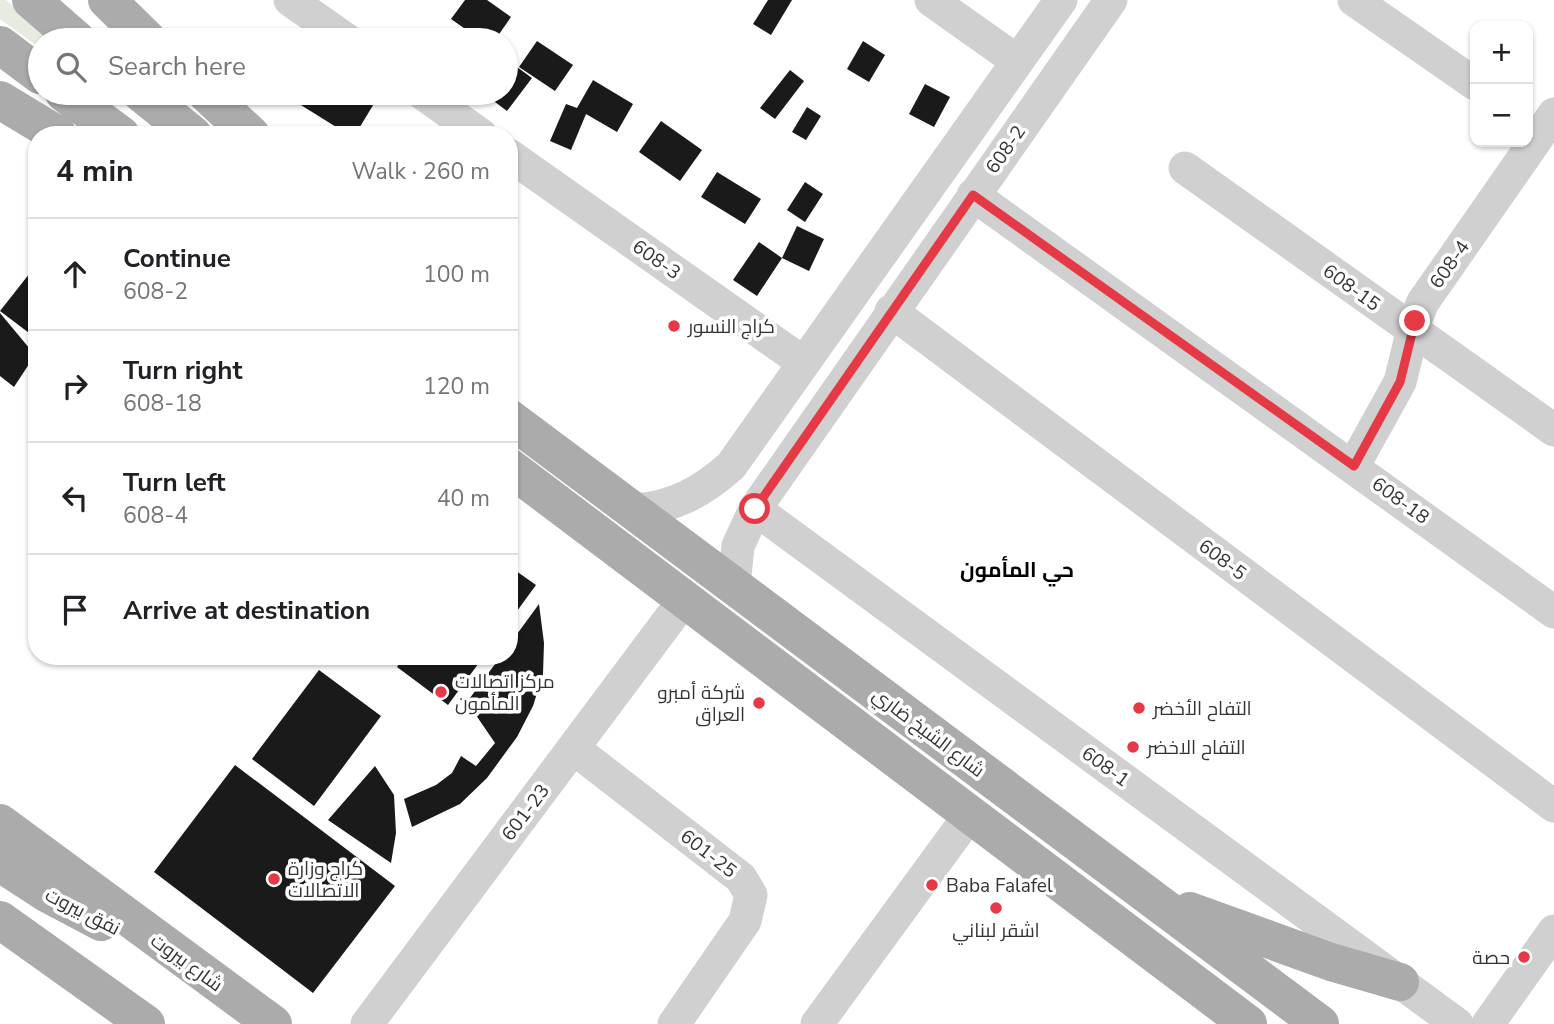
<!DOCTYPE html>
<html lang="en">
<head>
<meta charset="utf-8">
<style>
  :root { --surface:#fff; --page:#f2f2f2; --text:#202124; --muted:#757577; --line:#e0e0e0 }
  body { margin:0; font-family:"Nunito Sans",Cairo,sans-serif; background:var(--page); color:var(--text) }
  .controls { position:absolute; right:21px; top:21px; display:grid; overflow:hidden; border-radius:14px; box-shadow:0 2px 5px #0004 }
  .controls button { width:63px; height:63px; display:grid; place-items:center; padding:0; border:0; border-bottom:2px solid var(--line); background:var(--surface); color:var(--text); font:35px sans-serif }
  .stop { position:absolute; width:21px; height:21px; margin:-16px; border:5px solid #e63946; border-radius:50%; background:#fff }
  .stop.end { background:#e63946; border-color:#fff; box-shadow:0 2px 7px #0008 }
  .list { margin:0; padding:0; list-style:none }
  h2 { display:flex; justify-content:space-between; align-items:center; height:91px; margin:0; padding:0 28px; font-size:30px }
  h2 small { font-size:23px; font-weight:400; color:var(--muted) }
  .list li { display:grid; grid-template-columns:46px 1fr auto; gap:21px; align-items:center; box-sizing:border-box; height:112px; padding:0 28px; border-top:2px solid var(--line) }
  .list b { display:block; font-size:26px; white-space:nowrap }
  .list p { margin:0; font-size:23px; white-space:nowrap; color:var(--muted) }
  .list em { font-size:23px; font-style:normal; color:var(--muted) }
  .icon { flex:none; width:38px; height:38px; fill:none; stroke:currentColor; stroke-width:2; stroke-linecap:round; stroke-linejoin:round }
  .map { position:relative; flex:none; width:1554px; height:1024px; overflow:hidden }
  .search { position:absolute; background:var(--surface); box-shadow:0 2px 5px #0004; left:28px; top:28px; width:490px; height:77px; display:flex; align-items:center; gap:18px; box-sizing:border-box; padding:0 24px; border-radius:38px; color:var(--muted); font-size:26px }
  .panel { position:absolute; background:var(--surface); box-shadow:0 2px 5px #0004; left:28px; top:126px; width:490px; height:539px; border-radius:28px }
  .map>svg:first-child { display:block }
</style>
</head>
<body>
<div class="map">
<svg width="1554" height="1024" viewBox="0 0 1554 1024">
  <rect width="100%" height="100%" fill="#fff"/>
  <!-- green -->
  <path fill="#e6ecdf" d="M0,0H6L50,40H40V48L0,19Z"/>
  <!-- building -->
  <path fill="#1a1a1a" d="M465,0H487L511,17L495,40H481L451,19Z
    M768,0H792L771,35L753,24Z
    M537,41L573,65L555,91L519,67Z
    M863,41L885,55L869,82L847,69Z
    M506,59L532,78L507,111L483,93H506Z
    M790,70L804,81L775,119L760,108Z
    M593,80L633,104L617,132L586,114L571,150L550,141L566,104L577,108Z
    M925,84L950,97L934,127L909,114Z
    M291,93H360L375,102L355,135H349L288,97Z
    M807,107L821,116L806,140L792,132Z
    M661,121L702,150L680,181L639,152Z
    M717,172L761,199L745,224L701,197Z
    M805,182L823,194L805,222L787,210Z
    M797,226L824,239L809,271L782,258L757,296L733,280L759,242L782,258Z
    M37,264V339L0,311Z
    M0,313L35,355L14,387L0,376Z
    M509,566L536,585L509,622Z
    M539,604L544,643L543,674L533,706L517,737L487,778L460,804L412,827L404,799L436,785L452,773L461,756L476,766L495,743L467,702L501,656H509V645Z
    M404,656H484L448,705L397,667Z
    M319,670L381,716L314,806L252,759Z
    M235,765L395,886L313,993L154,872Z
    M375,766L394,795L396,833L391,863L328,820Z"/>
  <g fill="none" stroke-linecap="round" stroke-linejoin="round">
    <!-- minor -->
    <path stroke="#d0d0d0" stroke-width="33" d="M290,0L347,40
      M931,0L1017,61
      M1354,0L1475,84
      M422,93L481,135
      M509,155L804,363
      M1185,168L1554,430
      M973,195L1554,612
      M891,311L1554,806
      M1354,465L1400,382L1415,321L1423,302L1554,114
      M755,509L1457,1024
      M634,510C673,508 703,491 731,466L1061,0
      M734,585L738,546L755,509L1111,0
      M573,748L741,878L751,895L745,921L674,1024
      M367,1024L683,601
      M817,1024L969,816
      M1488,1024L1554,931"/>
    <!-- major -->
    <path stroke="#ababab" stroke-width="38" d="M31,0L77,40
      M107,0L148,40
      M0,45L40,75
      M64,93L121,135
      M141,93L193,135
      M206,93L251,135
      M0,100L58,135
      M509,418L1320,1024
      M509,467L1248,1024
      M0,823L273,1024
      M0,863L48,894L101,922
      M1190,911L1331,962L1400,982
      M0,920L146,1024"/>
  </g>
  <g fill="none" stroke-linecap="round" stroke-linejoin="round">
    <!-- route -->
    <path stroke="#e63946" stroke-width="9" d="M755,509L973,195L1354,466L1400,382L1415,321"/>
  </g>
  <!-- markers -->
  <g fill="#e63946" stroke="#fff" stroke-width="2.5">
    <circle cx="674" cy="326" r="7"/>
    <circle cx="441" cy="692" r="7"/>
    <circle cx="759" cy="703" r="7"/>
    <circle cx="1139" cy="708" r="7"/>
    <circle cx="1133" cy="747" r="7"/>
    <circle cx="274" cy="879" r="7"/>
    <circle cx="932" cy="885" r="7"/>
    <circle cx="996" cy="908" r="7"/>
    <circle cx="1524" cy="957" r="7"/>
  </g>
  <g text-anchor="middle" stroke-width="7" stroke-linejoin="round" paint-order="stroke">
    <!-- street labels -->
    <g font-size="19" fill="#333" stroke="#fff">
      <text transform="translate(1005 149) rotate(-55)" y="7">608-2</text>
      <text transform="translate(657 259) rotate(35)" y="7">608-3</text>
      <text transform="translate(1449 264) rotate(-55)" y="7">608-4</text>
      <text transform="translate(1352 287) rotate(36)" y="7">608-15</text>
      <text transform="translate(1401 500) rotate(36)" y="7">608-18</text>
      <text transform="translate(1223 559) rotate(37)" y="7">608-5</text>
      <text transform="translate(929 732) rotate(37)" y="7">شارع الشيخ ضاري</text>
      <text transform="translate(1106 766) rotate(36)" y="7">608-1</text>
      <text transform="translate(525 812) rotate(-53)" y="7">601-23</text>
      <text transform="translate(709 853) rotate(38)" y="7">601-25</text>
      <text transform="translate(83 911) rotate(27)" y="7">نفق بيروت</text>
      <text transform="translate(187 962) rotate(36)" y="7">شارع بيروت</text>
    </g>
    <!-- poi labels -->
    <g font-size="19" fill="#333" stroke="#fff" text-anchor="start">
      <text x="688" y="333">كراج النسور</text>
      <text x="455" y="688">مركز اتصالات<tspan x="455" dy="22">المأمون</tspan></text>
      <text x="745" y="699" text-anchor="end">شركة أمبرو<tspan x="745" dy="22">العراق</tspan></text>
      <text x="1153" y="715">التفاح الأخضر</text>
      <text x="1147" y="754">التفاح الاخضر</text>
      <text x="288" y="875">كراج وزارة<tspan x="288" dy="22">الاتصالات</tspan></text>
      <text x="946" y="892">Baba Falafel</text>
      <text x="996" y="937" text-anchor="middle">اشقر لبناني</text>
      <text x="1510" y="964" text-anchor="end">حصة</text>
    </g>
    <!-- neighbourhood labels -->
    <g font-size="21" font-weight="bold" fill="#000" stroke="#fff">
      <text x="1017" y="577">حي المأمون</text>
    </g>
  </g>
</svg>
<div class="controls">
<button>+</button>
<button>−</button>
</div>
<div class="stop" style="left:755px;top:509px"></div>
<div class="stop end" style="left:1415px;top:321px"></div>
<div class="search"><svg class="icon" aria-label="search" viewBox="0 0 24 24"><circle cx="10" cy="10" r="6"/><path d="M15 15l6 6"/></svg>Search here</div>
<section class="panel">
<h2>4 min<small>Walk · 260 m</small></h2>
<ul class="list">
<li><svg class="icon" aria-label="ahead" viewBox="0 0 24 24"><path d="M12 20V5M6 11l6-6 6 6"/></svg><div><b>Continue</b><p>608-2</p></div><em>100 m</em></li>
<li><svg class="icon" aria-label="right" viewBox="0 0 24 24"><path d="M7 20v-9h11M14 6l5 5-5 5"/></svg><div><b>Turn right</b><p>608-18</p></div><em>120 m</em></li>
<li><svg class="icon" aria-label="left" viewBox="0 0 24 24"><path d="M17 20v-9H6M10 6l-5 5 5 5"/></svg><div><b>Turn left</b><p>608-4</p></div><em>40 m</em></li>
<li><svg class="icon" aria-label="arrive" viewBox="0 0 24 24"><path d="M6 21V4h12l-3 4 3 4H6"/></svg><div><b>Arrive at destination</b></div></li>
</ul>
</section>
</div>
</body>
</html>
